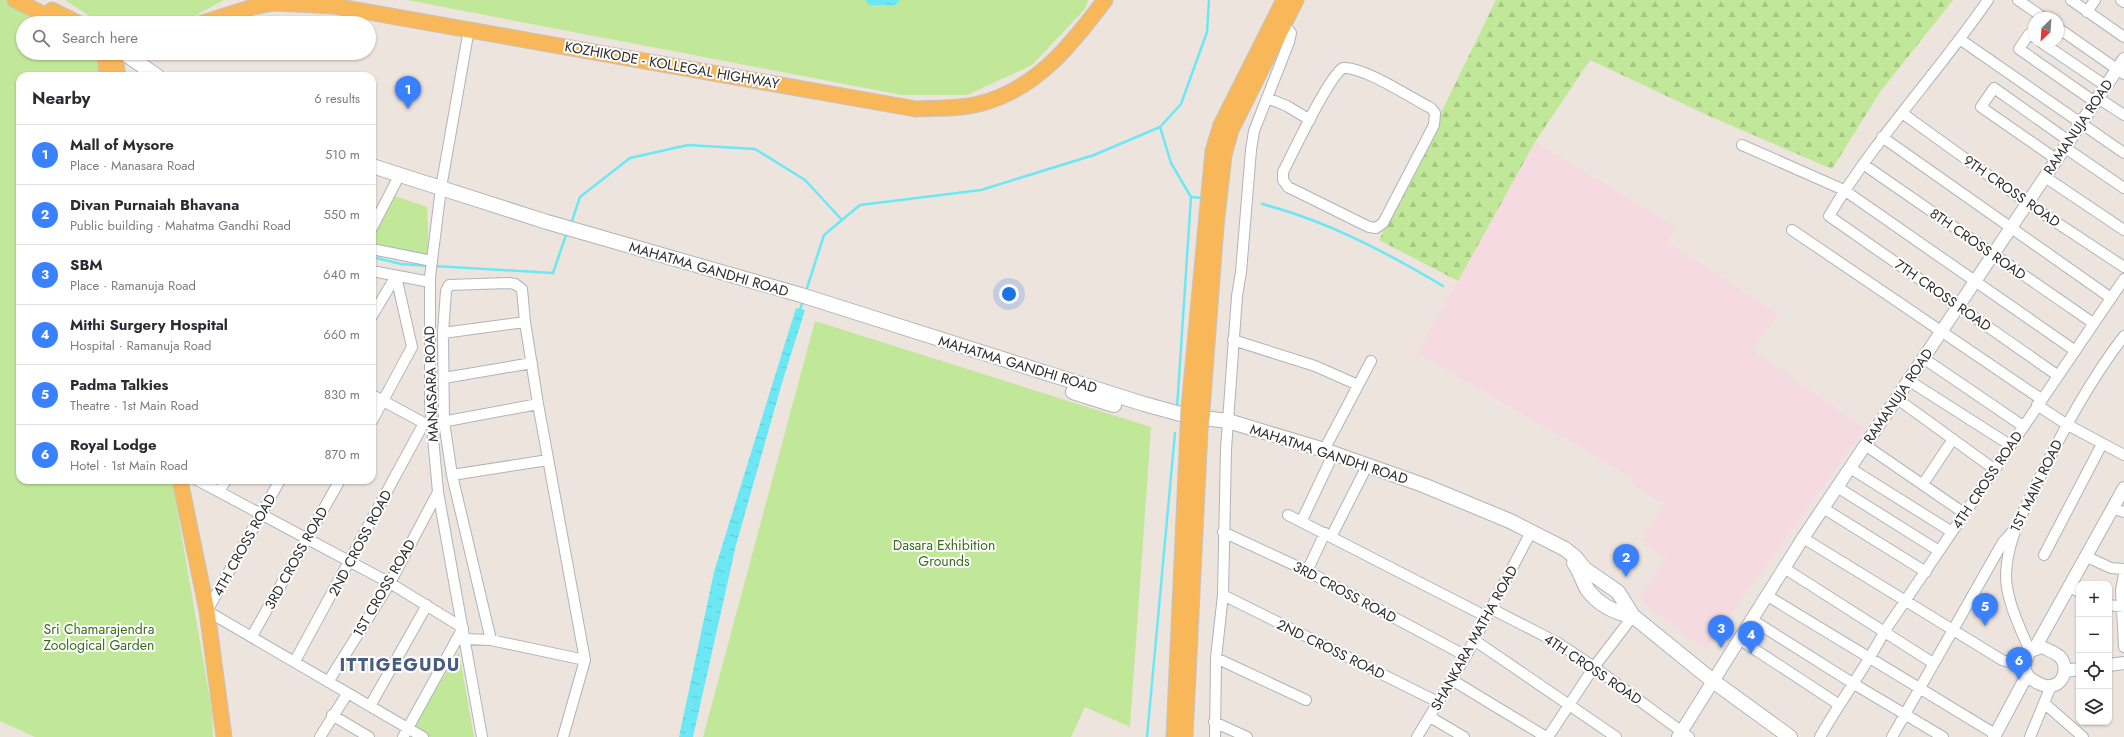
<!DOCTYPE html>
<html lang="en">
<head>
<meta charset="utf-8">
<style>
  :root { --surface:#fff; --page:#f2f2f3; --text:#2b2b33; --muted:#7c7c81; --line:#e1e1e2; --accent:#3a81ff }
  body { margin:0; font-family:Jost,sans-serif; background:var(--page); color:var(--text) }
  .controls { position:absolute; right:12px; bottom:12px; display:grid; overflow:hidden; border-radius:8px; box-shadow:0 1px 3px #0004 }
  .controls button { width:36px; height:36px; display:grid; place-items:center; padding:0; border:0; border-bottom:1px solid var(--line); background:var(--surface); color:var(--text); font:20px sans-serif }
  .compass { position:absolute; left:2028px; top:12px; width:36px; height:36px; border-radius:50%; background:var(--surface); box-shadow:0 1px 3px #0004; rotate:205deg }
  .you { position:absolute; left:1009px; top:294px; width:14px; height:14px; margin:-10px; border:3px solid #fff; border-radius:50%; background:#1a73e8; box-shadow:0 0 0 6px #1a73e833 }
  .badge { display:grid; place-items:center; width:26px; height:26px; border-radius:50%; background:var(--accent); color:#fff; font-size:13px; font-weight:700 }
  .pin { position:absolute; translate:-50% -33px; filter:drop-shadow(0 1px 2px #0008) }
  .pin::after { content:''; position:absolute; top:21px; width:14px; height:12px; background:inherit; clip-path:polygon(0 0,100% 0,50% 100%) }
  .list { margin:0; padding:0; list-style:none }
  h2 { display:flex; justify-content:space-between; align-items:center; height:52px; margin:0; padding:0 16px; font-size:17px }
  h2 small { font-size:13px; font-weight:400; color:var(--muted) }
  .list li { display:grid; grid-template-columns:26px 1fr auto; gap:12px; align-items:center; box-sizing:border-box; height:60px; padding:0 16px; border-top:1px solid var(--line) }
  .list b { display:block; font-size:15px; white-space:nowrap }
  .list p { margin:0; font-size:13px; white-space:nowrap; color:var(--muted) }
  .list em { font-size:13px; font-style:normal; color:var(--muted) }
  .icon { flex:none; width:22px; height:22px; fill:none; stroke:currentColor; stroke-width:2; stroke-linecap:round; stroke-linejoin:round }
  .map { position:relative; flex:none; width:2124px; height:737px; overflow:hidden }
  .search { position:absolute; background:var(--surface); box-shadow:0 1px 3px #0004; left:16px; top:16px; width:360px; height:44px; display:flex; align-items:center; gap:10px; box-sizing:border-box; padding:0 14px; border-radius:22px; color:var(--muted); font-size:15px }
  .panel { position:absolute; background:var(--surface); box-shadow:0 1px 3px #0004; left:16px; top:72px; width:360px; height:412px; border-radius:12px }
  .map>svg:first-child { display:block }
</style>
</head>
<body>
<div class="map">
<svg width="2124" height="737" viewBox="0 0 2124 737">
  <defs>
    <pattern id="forest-firs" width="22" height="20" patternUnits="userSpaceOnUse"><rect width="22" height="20" fill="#c1e798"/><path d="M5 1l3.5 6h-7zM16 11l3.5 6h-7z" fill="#a6c683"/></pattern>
    <pattern id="water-ripples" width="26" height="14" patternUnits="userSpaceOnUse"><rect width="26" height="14" fill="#6ce8f5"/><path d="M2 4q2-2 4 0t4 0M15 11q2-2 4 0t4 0" fill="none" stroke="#5ec7d2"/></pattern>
  </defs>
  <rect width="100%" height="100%" fill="#eee4de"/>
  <!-- medical -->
  <path fill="#f5dbe1" d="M1535,142L1676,226L1667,242L1779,314L1752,350L1865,428L1725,622L1734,630L1724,643L1719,640L1716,644L1712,641L1706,650L1639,599L1666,558L1641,541L1665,505L1630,483L1633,478L1417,353Z"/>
  <!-- grass -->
  <path fill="#c1e798" d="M0,0H6L52,23H23V53H99L103,76H20V480H172L212,711L213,737H35L0,721Z
    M65,0H224L191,18L167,23H100Z
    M407,0H1088L1085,9L1032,65L967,95H902Z
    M392,195L427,207L429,257L372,246V233Z
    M815,321L1151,427L1130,727L1085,707L1071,737H703Z
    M459,652L474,737H430L412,727Z"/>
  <!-- forest -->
  <path fill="url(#forest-firs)" d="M1496,0H1953L1880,92L1832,169L1707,115L1590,60L1535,142L1458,281L1379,240Z"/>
  <!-- water -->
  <path fill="url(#water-ripples)" d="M865,0H900L896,5H869Z
    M796,308L805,310L782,383L736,545L693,737H679L714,572Z"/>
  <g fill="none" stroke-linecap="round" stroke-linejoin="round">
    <!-- stream -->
    <path stroke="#6ce8f5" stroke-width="2.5" d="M1160,127L1171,163L1191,197L1177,408
      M1191,197L1203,198
      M1262,204C1327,221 1386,252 1443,286
      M571,224L580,197L630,158L688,145L755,149L805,180L842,220
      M372,257L401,264L429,266
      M434,266L553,273L567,232
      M806,291L824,235L860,205L981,190L1094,155L1160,127L1181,104L1207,32L1209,0
      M800,310L803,300
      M1147,737L1175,433"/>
    <defs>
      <path id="minor" d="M1988,0C1937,74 1875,139 1829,216L2057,375
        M2018,0L2044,18
        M2071,0L2124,37
        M2121,0L2124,2
        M2087,12L2095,0
        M2058,28L2124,74
        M469,29L441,188L430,277V405L438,492L482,737
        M2034,37L2029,34L2019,49L2095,102
        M1961,40L2124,153
        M2041,42L2106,86
        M1343,68C1363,66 1411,98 1431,108L1435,113L1434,125L1383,223L1376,228L1369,227L1288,187L1283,180V172C1293,153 1328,77 1343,68Z
        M1267,98L1287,106L1310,120
        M2098,98L2124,115
        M1902,113L2027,203L2124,267
        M1882,137L2111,298
        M1742,145L1844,190L2074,350
        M2064,147L2124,188
        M2056,159L1981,107L1994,88L2069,141
        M1863,164L2093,323
        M2045,177L2124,230
        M372,228L396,182
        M1792,230L2041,399
        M372,249L432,261
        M372,271L430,282
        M372,316L396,276
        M443,333L525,322
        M1233,340L1315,366L1358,385
        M1923,358L2023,426
        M444,378L532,363
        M1908,380L2010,445
        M372,395L424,423L431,424L538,404
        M1896,398L1994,469
        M2037,405L2066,424L2124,455
        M372,421L412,347L396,276
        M1865,445L1964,513
        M1324,450L1371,361
        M1850,468L1952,532
        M452,475L548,460
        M197,480L390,583L463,628L403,737
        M280,480L207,611L423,737
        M1923,484L1953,439
        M1837,487L1939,551
        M219,492L226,480
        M1823,508L1926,572
        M2113,509L2124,512
        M1288,515L1487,617
        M1302,520L1330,461
        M1223,532L1307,571L1466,656
        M1331,537L1364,472
        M1803,538L2002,660L2023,666
        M2044,555L2102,444
        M2087,557L2111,568L2124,569
        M1784,568L1933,663
        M1307,571L1325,533
        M2124,575L2121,590L2124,647
        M2070,587L2079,592
        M1223,595L1438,702
        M1766,595L1995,734
        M2109,605L2124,607
        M1492,609L1558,643L1594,667L1689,737
        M1751,619L1854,684L1943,737
        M252,636L340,480
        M465,639L491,640L585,660
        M1739,639L1838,704
        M491,640L452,475L444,422L443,333L446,291L449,285L508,283L515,284L522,289L525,322L538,404L585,660L563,737
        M1474,640L1616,737
        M2030,651C2020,628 2005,598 2006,573C2008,537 2024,511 2039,479C2064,429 2090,380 2124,336
        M1216,658L1306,700
        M295,661L424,423
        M1452,680L1546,737
        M328,682L390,583L438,492
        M2044,703L2083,737
        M370,706L427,605
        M332,715L369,737
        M1430,717L1464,737
        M1214,722L1247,737
        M320,737L347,694
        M1215,737L1216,658L1223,595L1226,449L1237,296L1241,272L1251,150L1254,131L1289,42L1291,33L1284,24
        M1417,737L1466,656L1531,532
        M1548,737L1594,667L1633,616
        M1820,737C1840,701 1865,669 1884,632L2124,279
        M1892,737L2003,542L2012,532
        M2030,737L2051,686"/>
      <path id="tertiary" d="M2042,647C2048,650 2054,652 2059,656C2069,665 2065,685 2050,686C2046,687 2042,685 2038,683C2022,676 2022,665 2030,651Z
        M2035,648L2124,488
        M2109,665L2124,663
        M2065,671L2079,669
        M1678,737L1803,538L2124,59
        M1994,737L2027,675"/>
      <path id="secondary" d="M124,53L157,76
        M372,166L547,222L801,295L1144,404L1188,416L1228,421L1324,450L1423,485L1510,521L1565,549L1575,557L1585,569L1618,592L1633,616L1713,681L1790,737
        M1073,392L1114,405
        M1574,563C1580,571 1582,580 1587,589C1598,604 1615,613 1633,616"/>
      <path id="primary" d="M15,0L61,23
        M52,10L78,23
        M202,23L253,7L274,3L334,6L916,109C940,108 966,109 989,101C1040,85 1074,41 1105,0
        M105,53L107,76
        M117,53L115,57L118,76
        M1189,408L1213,151L1221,125L1284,0
        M1202,410L1216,226L1224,155L1231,130L1296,0
        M180,480L207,611L224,737
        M1174,737L1188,430
        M1185,737L1200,430"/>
    </defs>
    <!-- minor casing -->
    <use href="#minor" stroke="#aeb4bc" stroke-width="12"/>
    <!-- tertiary casing -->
    <use href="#tertiary" stroke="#aeb4bc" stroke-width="14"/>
    <!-- secondary casing -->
    <use href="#secondary" stroke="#aeb4bc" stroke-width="16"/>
    <!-- primary casing -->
    <use href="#primary" stroke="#c4c4c4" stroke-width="17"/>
    <!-- minor -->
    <use href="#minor" stroke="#fff" stroke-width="10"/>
    <!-- tertiary -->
    <use href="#tertiary" stroke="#fff" stroke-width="12"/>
    <!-- secondary -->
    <use href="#secondary" stroke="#fff" stroke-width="14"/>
    <!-- primary -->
    <use href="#primary" stroke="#f8b859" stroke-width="15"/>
    <defs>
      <path id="primary-bridge" d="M1188,430L1189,408
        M1200,430L1202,410"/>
    </defs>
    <!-- primary-bridge casing -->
    <use href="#primary-bridge" stroke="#c4c4c4" stroke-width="17" stroke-linecap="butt"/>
    <!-- primary-bridge -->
    <use href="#primary-bridge" stroke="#f8b859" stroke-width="15"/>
  </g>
  <g text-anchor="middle" stroke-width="4" stroke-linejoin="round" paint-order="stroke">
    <!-- street labels -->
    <g font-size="14" fill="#2c2c2c" stroke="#fff">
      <text transform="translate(672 65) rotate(10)" y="5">KOZHIKODE - KOLLEGAL HIGHWAY</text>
      <text transform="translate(2078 127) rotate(-56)" y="5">RAMANUJA ROAD</text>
      <text transform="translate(2012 191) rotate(35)" y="5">9TH CROSS ROAD</text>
      <text transform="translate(1978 244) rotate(35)" y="5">8TH CROSS ROAD</text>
      <text transform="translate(709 269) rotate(16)" y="5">MAHATMA GANDHI ROAD</text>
      <text transform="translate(1943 295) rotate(35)" y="5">7TH CROSS ROAD</text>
      <text transform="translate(1018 364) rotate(17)" y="5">MAHATMA GANDHI ROAD</text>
      <text transform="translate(431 384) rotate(-92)" y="5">MANASARA ROAD</text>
      <text transform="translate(1898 396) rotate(-56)" y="5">RAMANUJA ROAD</text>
      <text transform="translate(1329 454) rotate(18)" y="5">MAHATMA GANDHI ROAD</text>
      <text transform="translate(1987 480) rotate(-56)" y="5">4TH CROSS ROAD</text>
      <text transform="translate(2036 486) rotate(-64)" y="5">1ST MAIN ROAD</text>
      <text transform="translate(360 543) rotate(-62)" y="5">2ND CROSS ROAD</text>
      <text transform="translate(244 545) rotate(-61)" y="5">4TH CROSS ROAD</text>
      <text transform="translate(296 558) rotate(-61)" y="5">3RD CROSS ROAD</text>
      <text transform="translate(384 588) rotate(-60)" y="5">1ST CROSS ROAD</text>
      <text transform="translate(1345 592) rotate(28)" y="5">3RD CROSS ROAD</text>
      <text transform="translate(1474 638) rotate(-61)" y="5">SHANKARA MATHA ROAD</text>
      <text transform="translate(1331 649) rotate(26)" y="5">2ND CROSS ROAD</text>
      <text transform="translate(1593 669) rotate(34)" y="5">4TH CROSS ROAD</text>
    </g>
    <!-- park labels -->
    <g font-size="14" fill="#386e17" stroke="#fff">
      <text x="944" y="550">Dasara Exhibition<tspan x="944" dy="16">Grounds</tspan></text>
      <text x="99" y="634">Sri Chamarajendra<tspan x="99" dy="16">Zoological Garden</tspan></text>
    </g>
    <!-- district labels -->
    <g font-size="18" font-weight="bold" letter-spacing="1" fill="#4a5d80" stroke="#fff">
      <text x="400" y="671">ITTIGEGUDU</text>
    </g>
  </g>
</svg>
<div class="controls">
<button>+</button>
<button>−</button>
<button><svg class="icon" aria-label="locate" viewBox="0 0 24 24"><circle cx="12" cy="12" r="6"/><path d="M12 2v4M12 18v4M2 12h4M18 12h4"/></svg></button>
<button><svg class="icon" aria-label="layers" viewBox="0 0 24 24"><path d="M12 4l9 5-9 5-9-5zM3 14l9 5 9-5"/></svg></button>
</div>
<svg class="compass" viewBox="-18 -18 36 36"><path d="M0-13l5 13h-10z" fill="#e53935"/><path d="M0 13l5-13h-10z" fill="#7c7c81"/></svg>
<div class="you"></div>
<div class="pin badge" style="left:408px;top:109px">1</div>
<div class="pin badge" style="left:1626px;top:577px">2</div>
<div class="pin badge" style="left:1721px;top:648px">3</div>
<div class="pin badge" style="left:1751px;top:654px">4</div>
<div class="pin badge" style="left:1985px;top:626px">5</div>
<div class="pin badge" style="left:2019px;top:680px">6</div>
<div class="search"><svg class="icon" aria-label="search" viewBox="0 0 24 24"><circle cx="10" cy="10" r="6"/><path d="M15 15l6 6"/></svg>Search here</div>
<section class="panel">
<h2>Nearby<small>6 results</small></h2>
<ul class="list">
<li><span class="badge">1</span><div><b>Mall of Mysore</b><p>Place · Manasara Road</p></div><em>510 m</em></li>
<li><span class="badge">2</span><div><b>Divan Purnaiah Bhavana</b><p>Public building · Mahatma Gandhi Road</p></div><em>550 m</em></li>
<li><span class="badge">3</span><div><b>SBM</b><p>Place · Ramanuja Road</p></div><em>640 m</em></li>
<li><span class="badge">4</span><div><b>Mithi Surgery Hospital</b><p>Hospital · Ramanuja Road</p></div><em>660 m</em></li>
<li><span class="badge">5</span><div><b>Padma Talkies</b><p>Theatre · 1st Main Road</p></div><em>830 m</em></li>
<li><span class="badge">6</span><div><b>Royal Lodge</b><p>Hotel · 1st Main Road</p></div><em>870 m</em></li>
</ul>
</section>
</div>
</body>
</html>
